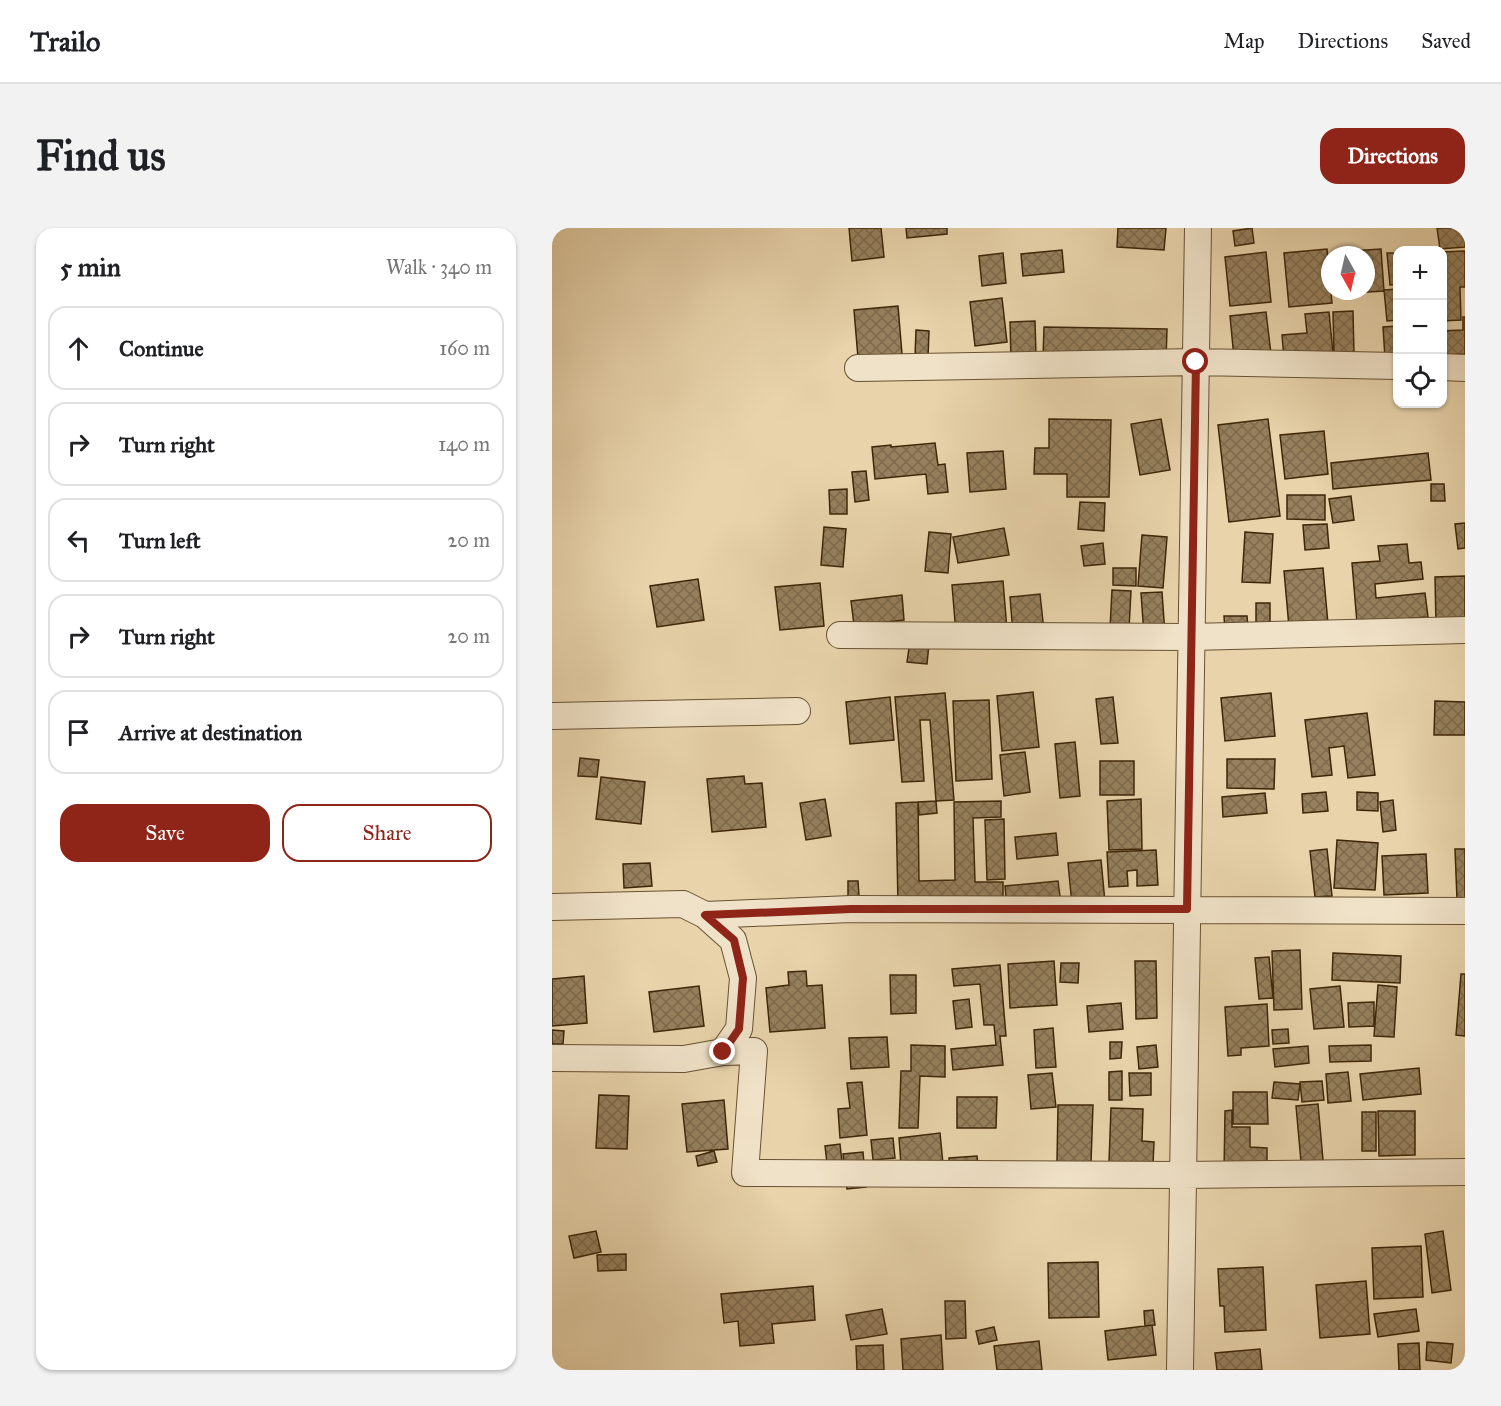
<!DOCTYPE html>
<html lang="en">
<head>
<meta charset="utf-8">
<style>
  :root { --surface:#fff; --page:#f2f2f2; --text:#202124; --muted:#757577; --line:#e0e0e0; --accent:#8f2418 }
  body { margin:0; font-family:"IM FELL Great Primer",serif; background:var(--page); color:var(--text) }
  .controls { position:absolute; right:18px; top:18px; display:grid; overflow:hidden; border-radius:12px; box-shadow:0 2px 4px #0004 }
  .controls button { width:54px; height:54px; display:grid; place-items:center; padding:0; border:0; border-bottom:2px solid var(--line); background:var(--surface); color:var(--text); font:30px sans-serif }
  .compass { position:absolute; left:769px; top:18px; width:54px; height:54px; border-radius:50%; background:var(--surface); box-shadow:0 2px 4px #0004; rotate:172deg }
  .stop { position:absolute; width:18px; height:18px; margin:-14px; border:4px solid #8f2418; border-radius:50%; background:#fff }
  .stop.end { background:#8f2418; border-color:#fff; box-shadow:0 2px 6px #0008 }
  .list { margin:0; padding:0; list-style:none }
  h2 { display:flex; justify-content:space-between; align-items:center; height:78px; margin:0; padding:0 24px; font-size:26px }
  h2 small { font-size:20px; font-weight:400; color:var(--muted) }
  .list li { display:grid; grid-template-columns:39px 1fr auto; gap:18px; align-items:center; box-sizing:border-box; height:84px; margin:0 12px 12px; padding:0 12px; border:2px solid var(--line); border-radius:18px }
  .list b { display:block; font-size:22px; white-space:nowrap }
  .list em { font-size:20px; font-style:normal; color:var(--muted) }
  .actions { display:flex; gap:12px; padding:18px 24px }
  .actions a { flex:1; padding:14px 0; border:2px solid var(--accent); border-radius:18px; text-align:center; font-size:21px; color:var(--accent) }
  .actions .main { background:var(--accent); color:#fff }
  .icon { flex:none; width:33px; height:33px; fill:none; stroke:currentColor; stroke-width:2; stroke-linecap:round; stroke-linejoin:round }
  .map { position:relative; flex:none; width:913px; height:1142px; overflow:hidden; border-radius:18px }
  header { display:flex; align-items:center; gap:36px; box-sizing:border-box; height:84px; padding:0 30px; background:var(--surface); border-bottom:2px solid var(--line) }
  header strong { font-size:28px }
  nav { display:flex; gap:33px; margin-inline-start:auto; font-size:21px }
  .intro { display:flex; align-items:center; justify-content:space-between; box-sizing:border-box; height:144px; padding:0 36px }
  h1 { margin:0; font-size:42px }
  .button { padding:15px 27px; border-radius:18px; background:var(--accent); color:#fff; font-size:21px; font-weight:700 }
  main { display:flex; gap:36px; padding:0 36px }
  aside { flex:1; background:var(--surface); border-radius:18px; box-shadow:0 2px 4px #0004 }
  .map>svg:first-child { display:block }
</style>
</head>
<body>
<header>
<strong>Trailo</strong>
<nav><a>Map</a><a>Directions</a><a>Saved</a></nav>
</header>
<div class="intro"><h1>Find us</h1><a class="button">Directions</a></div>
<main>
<aside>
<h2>5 min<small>Walk · 340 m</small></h2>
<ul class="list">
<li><svg class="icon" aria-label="ahead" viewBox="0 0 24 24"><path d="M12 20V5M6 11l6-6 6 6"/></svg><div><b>Continue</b></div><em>160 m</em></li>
<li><svg class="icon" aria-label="right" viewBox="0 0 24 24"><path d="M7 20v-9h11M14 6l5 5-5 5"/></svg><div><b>Turn right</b></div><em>140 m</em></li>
<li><svg class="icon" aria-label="left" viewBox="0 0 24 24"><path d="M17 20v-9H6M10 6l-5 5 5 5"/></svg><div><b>Turn left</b></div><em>20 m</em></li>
<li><svg class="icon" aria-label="right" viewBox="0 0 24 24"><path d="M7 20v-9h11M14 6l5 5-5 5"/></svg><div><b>Turn right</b></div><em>20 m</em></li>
<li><svg class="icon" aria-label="arrive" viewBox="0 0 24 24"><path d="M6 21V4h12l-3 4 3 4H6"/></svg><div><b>Arrive at destination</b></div></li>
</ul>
<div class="actions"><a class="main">Save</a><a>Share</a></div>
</aside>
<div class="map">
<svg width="913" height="1142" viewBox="0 0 913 1142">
  <defs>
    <pattern id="building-cross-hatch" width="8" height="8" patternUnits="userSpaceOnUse" patternTransform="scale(1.5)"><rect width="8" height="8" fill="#96805d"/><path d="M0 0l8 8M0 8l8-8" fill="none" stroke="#7c694b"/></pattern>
  </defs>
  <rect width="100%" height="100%" fill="#e8d3ab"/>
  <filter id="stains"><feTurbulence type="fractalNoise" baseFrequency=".00333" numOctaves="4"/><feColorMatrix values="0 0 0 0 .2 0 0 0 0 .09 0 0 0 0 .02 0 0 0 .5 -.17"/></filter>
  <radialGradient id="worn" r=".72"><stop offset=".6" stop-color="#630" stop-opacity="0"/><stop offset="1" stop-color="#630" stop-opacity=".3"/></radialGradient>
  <!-- building -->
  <path fill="url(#building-cross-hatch)" stroke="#3e2608" stroke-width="1.5" d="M297,0H329L332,29L300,33Z
    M354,0H395V6L355,10Z
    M566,0H614L612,22L565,19Z
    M700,0L702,15L683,18L681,3Z
    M885,0H913V19L888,21Z
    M775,21L780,75L737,79L732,25Z
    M829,21L832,63L784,66V63H814V27H782V24Z
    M510,22L512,44L471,48L469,26Z
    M913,23V59H908L909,92L890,93V24Z
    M714,24L719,74L678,78L673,29Z
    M451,25L454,55L430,58L427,28Z
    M835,25H846V56L838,57Z
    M846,61V92L835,93L832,62Z
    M450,70L455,114L423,118L418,74Z
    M346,78L351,138L307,142L302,82Z
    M801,83L802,126H782L781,84Z
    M714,84L719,126L682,130L678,88Z
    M777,84L781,125L732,130L730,107L755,105L753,86Z
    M911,89H913V126L890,127V103L911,102Z
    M483,93L484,128L459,130L458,94Z
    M846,98V129L833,130L831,99Z
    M492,99L615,101L614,133L491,130Z
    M364,102L377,103L376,130L363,129Z
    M497,191L559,192L557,269H515V246H482L483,220H497Z
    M609,191L618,242L588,247L579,196Z
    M716,191L728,288L677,294L666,197Z
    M772,203L776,246L733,251L728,207Z
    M383,215L386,237L393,236L396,264L376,266L374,246L323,251L320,219L339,217V219Z
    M451,223L454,261L418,264L415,225Z
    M876,225L879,252L781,261L779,235Z
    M314,243L317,272L303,274L300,244Z
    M879,256H892L893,273H879Z
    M295,261V286H278L277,262Z
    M735,267H773V292L735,291Z
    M799,268L802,292L781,295L777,271Z
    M528,274L553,275L552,303L526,301Z
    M913,295V320L906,321L903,296Z
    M775,296L777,320L753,322L751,297Z
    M272,299L294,301L291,339L269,337Z
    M452,300L457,327L406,335L401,309Z
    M377,304L399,306L396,345L373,343Z
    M693,304L721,306L718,355L690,354Z
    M590,307L615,309L611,360L586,358Z
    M551,315L553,336L532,338L529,318Z
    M855,316L857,335L869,334L871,351L823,356L824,370L873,365L876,389L805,395L800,335L828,333L826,318Z
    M561,340H584V358L561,357Z
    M771,340L776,396L737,399L732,343Z
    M913,348V395L884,396L883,349Z
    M146,351L152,392L105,399L98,358Z
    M451,353L455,402L404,406L400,357Z
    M268,355L272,398L228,402L223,359Z
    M560,362L579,363L577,401L558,400Z
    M610,364L613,406L592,407L589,365Z
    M488,366L492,403L461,406L458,369Z
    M350,367L352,392L318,396L304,413L299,373Z
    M704,375H718V400H704Z
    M672,388H695L696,401L673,402Z
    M358,413L377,416L375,436L355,434Z
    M481,464L487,519L450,523L445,468Z
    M393,465L402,572L384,573L385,585L367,587L366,574L384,573L378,492H368L372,553L350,554L343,469Z
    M719,465L723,508L673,513L669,470Z
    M338,469L342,512L298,516L294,474Z
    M561,469L566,515L549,516L544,471Z
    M437,472L440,551L404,553L401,473Z
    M883,473L913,474V507H882Z
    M815,485L823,547L796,550L792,518L777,520L780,547L760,549L753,492Z
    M523,514L528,568L508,570L503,516Z
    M473,524L478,564L452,568L448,527Z
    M28,530L47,532L45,549L26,548Z
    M675,531H723L722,561L675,560Z
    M548,533H582V567H548Z
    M192,548L193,556L210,555L214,599L160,604L155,551Z
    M49,549L93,554L89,596L44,591Z
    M774,564L776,583L751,585L750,566Z
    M805,564L826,565V583L805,582Z
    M713,565L715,585L671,589L670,569Z
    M273,571L279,608L254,612L248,575Z
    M589,571L590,621L557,622L555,573Z
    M841,572L844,602L831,604L828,574Z
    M449,573V589L421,590L423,654H451V675L346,677L344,575L366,574L367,653L403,652L402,574Z
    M452,591L453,651L435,652L433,592Z
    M504,605L506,627L465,631L463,609Z
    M785,612L826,615L823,662L782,660Z
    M775,621L780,668L763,669L758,623Z
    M903,621H913V671H905Z
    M604,622L606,657L585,658V642L575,643L576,658L557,659L555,624Z
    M874,626L876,665L832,667L830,628Z
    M549,632L553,674L520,677L516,635Z
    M98,635L100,658L72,660L71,636Z
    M296,653H306L307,668L296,669Z
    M506,653L509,676L455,681L453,658Z
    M748,722L750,781L722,782L720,723Z
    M781,725L849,728L848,755L780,752Z
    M717,729L721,770L707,771L703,730Z
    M502,733L505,777L458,780L456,736Z
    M583,733H604L605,790L584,791Z
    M509,735H527L526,755L508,754Z
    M448,737L454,808H448L451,837L401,842L399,821L444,817L442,797H432L428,756L402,758L400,741Z
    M254,743L255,758L270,757L273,800L218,804L214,760L237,757L236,744Z
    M909,746H913V808L904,807Z
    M338,747H364V785L339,786Z
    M32,748L35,795L0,798V751Z
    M826,757L845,759L842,809L822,808Z
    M147,758L152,798L102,804L97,764Z
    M788,758L792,799L762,801L758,761Z
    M417,771L420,799L404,801L401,773Z
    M822,774V798L797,799L796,775Z
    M569,775L571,801L537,804L535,778Z
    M715,776L717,818L689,820V827L676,828L673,779Z
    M501,800L504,839L484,840L482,802Z
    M736,801L737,815L721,816L720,802Z
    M0,802L12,803L11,816H0Z
    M335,809L337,839L299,841L297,810Z
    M558,814H570L569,830L558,831Z
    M359,817L393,818V849L368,848L366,900H347L349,843H359Z
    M604,817L606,839L587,841L585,819Z
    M819,817V833L778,834L777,818Z
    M756,818L757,835L723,839L721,821Z
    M867,840L869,866L811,872L808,846Z
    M570,843V872H557V844Z
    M796,844L799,873L776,875L774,846Z
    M500,845L504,879L479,881L476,847Z
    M577,845H599V867L578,868Z
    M770,853L772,872L750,874L748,854Z
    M310,854L315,907L288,910L286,881L298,880L295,855Z
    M722,854L748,856L746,872L720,870Z
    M681,864H715L716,896H681Z
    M47,867L77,868L75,921L44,920Z
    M405,869H445L444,900H405Z
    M172,872L176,921L135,924L130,876Z
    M766,876L772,943L750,945L744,878Z
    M506,877H541L539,935L505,934Z
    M559,880L591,881L590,913L602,914L601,936L557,934Z
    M680,882V899H698V919L715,920V944H672L673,883Z
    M826,883H863V927L827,928Z
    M810,884H824V923H810Z
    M388,905L392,946L350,950L347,910Z
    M341,910L343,930L321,932L319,912Z
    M288,916L290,934L275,935L273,918Z
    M162,923L165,934L146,938L144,928Z
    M311,924L314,959L295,961L291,926Z
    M425,928L427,945L398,947L397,930Z
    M44,1003L49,1024L22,1030L17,1008Z
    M891,1003L899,1062L880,1065L873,1006Z
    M869,1018L871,1069L822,1071L820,1020Z
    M74,1026V1042L46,1043L45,1027Z
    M546,1034L547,1089L497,1090L496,1035Z
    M711,1039L714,1102L673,1104L672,1078H668L666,1041Z
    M814,1053L818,1106L768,1110L764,1057Z
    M261,1058L263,1092L220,1096L222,1115L188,1118L186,1093L172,1095L169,1066Z
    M393,1073H413L414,1110L394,1111Z
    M330,1081L335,1106L299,1112L294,1087Z
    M864,1081L867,1103L826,1109L822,1086Z
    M601,1082L603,1097L593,1098L592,1083Z
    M600,1097L604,1127L556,1132L553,1103Z
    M442,1099L445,1112L427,1116L424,1103Z
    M389,1107L391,1142H351L349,1111Z
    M487,1113L490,1142H445L442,1118Z
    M875,1114L901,1116L899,1135L874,1132Z
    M867,1115L868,1142H847L846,1116Z
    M331,1117L332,1142H305L304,1118Z
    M708,1121L710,1142H665L663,1125Z"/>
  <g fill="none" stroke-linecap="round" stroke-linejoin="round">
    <defs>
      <path id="minor" d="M890,139L913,140
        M306,140L644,134L846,138
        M288,407L639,409L913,402
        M0,488L245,483
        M0,679L131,676L153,687L181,712L191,750L187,801L171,824
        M153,687L299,681L913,683
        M0,830L132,831L171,824L202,823L193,945L630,947L913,944
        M628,1142L646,0"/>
    </defs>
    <!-- minor casing -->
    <use href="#minor" stroke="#685131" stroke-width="28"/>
    <!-- minor -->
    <use href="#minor" stroke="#f0e2c8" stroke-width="26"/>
  </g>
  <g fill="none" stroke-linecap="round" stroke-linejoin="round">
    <!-- route -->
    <path stroke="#8f2418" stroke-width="8" d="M171,824L187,801L191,750L182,712L153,687L299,681H635L644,134"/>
  </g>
  <rect width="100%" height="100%" filter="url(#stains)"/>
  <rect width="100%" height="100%" fill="url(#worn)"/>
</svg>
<div class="controls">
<button>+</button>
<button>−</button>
<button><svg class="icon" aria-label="locate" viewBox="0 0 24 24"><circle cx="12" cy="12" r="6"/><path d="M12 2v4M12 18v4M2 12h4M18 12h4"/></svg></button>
</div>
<svg class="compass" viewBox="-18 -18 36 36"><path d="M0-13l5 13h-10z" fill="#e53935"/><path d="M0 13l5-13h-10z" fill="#757577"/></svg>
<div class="stop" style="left:644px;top:134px"></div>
<div class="stop end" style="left:171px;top:824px"></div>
</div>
</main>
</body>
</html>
